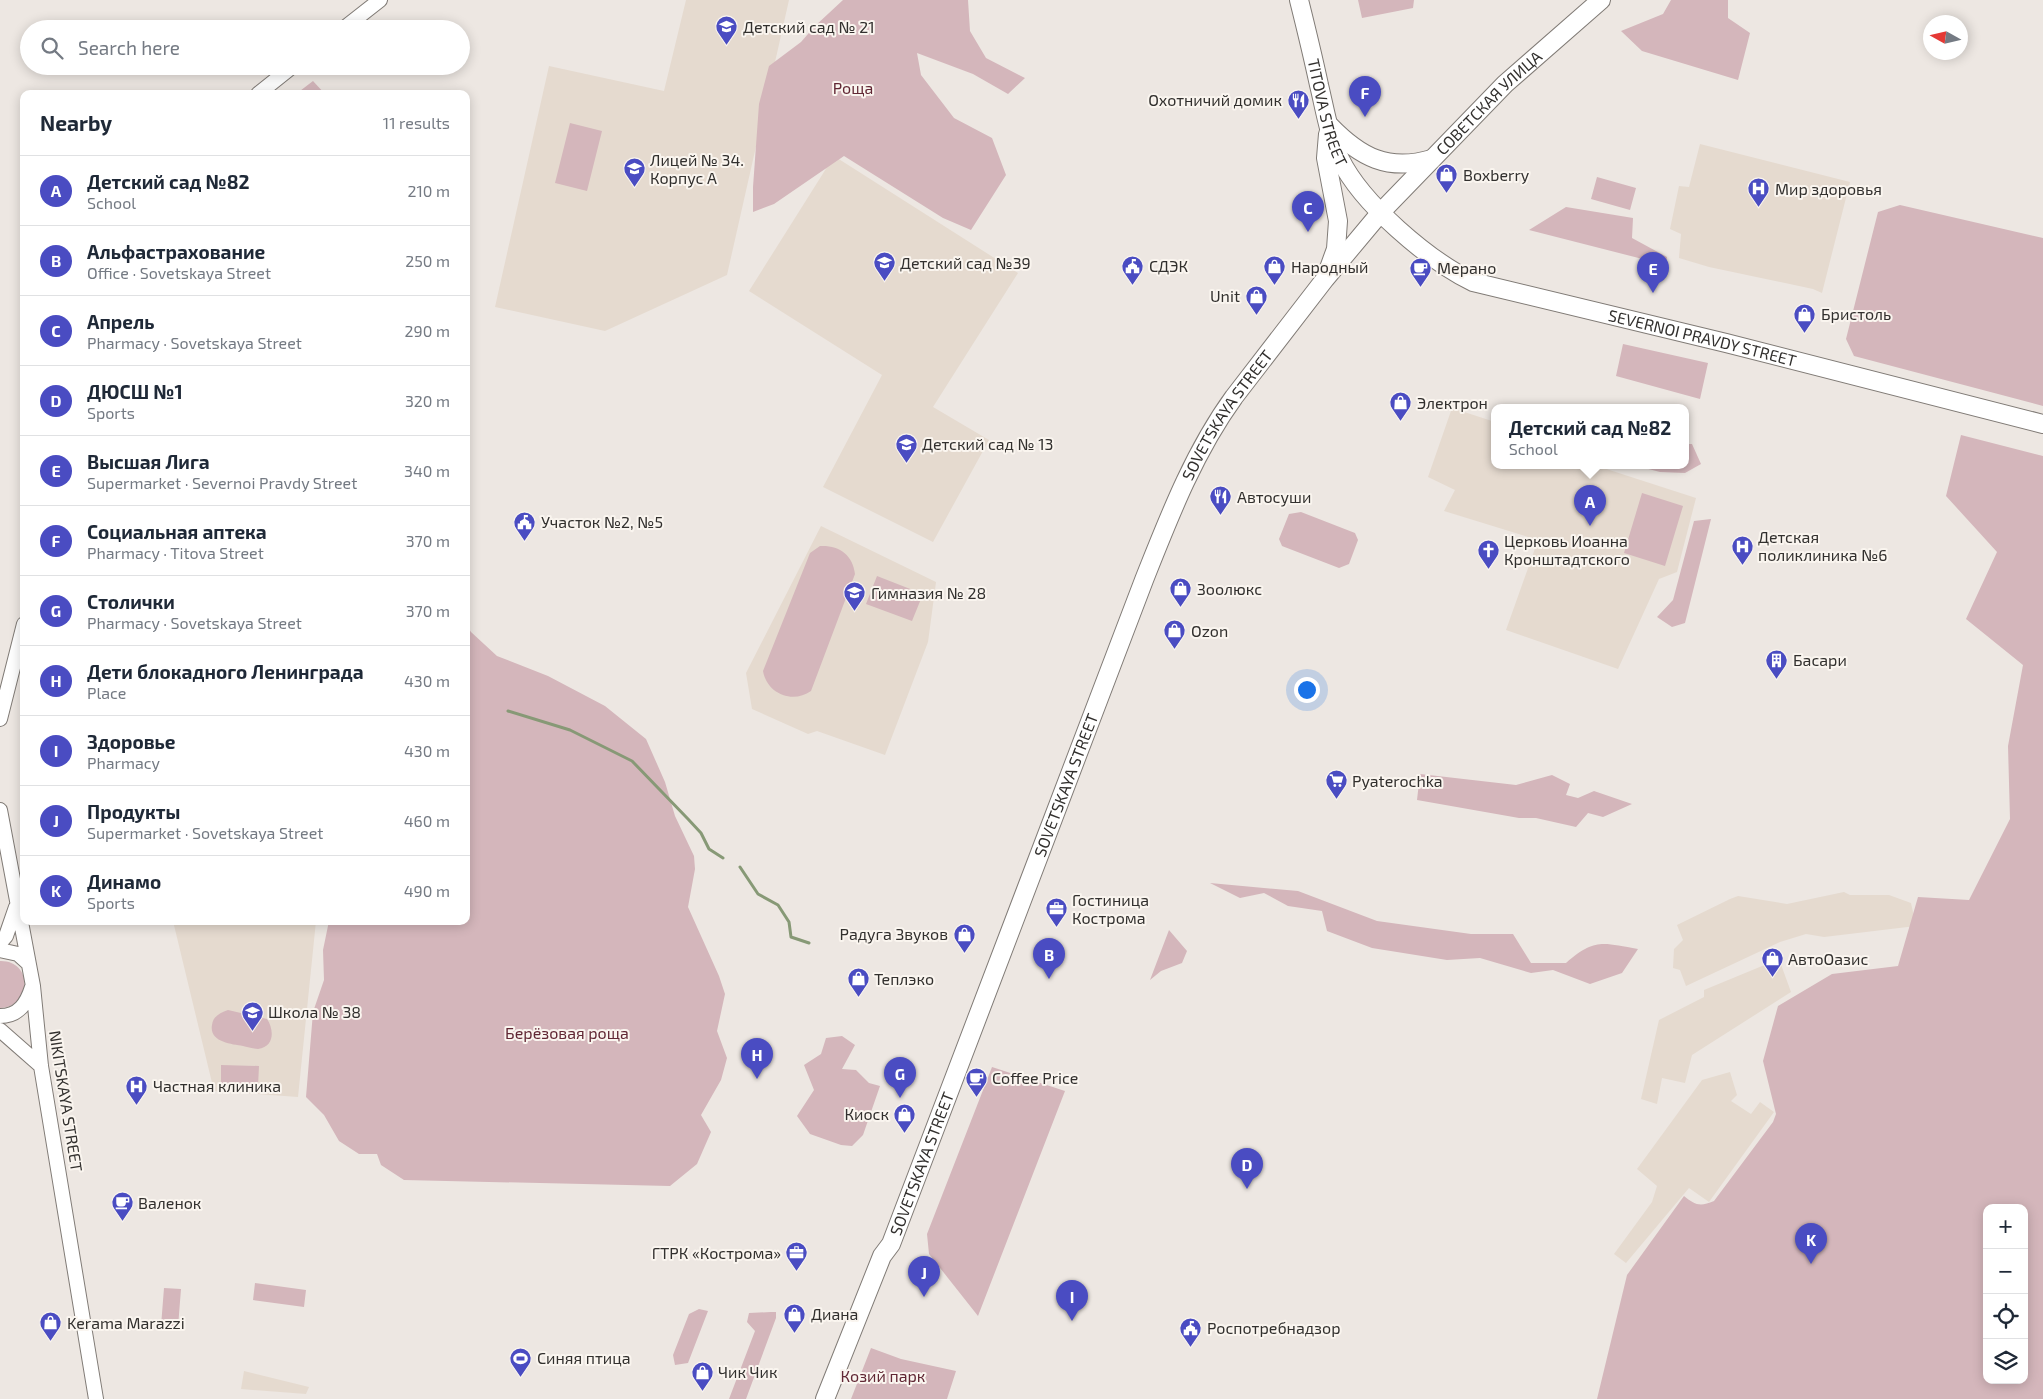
<!DOCTYPE html>
<html lang="en">
<head>
<meta charset="utf-8">
<style>
  :root { --surface:#fff; --page:#f2f2f3; --text:#1f2937; --muted:#747a83; --line:#e0e1e3; --accent:#4a4cc2 }
  body { margin:0; font-family:"Exo 2",sans-serif; background:var(--page); color:var(--text) }
  .controls { position:absolute; right:15px; bottom:15px; display:grid; overflow:hidden; border-radius:10px; box-shadow:0 2px 12px #0003 }
  .controls button { width:45px; height:45px; display:grid; place-items:center; padding:0; border:0; border-bottom:1px solid var(--line); background:var(--surface); color:var(--text); font:25px sans-serif }
  .compass { position:absolute; left:1923px; top:15px; width:45px; height:45px; border-radius:50%; background:var(--surface); box-shadow:0 2px 12px #0003; rotate:278deg }
  .you { position:absolute; left:1306px; top:689px; width:18px; height:18px; margin:-12px; border:4px solid #fff; border-radius:50%; background:#1a73e8; box-shadow:0 0 0 8px #1a73e833 }
  .badge { display:grid; place-items:center; width:32px; height:32px; border-radius:50%; background:var(--accent); color:#fff; font-size:16px; font-weight:700 }
  .pin { position:absolute; translate:-50% -41px; filter:drop-shadow(0 1px 2px #0008) }
  .pin::after { content:''; position:absolute; top:26px; width:18px; height:15px; background:inherit; clip-path:polygon(0 0,100% 0,50% 100%) }
  .popup { position:absolute; left:1491px; top:404px; width:198px; height:65px; box-sizing:border-box; display:grid; place-content:center; border-radius:10px; background:var(--surface); filter:drop-shadow(0 1px 4px #0005); font-size:16px; white-space:nowrap; color:var(--muted) }
  .popup b { font-size:19px; color:var(--text) }
  .popup::after { content:''; position:absolute; left:50%; top:100%; margin-left:-10px; border:10px solid transparent; border-top-color:var(--surface) }
  .list { margin:0; padding:0; list-style:none }
  h2 { display:flex; justify-content:space-between; align-items:center; height:65px; margin:0; padding:0 20px; font-size:21px }
  h2 small { font-size:16px; font-weight:400; color:var(--muted) }
  .list li { display:grid; grid-template-columns:32px 1fr auto; gap:15px; align-items:center; box-sizing:border-box; height:70px; padding:0 20px; border-top:1px solid var(--line) }
  .list b { display:block; font-size:19px; white-space:nowrap }
  .list p { margin:0; font-size:16px; white-space:nowrap; color:var(--muted) }
  .list em { font-size:16px; font-style:normal; color:var(--muted) }
  .icon { flex:none; width:28px; height:28px; fill:none; stroke:currentColor; stroke-width:2; stroke-linecap:round; stroke-linejoin:round }
  .map { position:relative; flex:none; width:2043px; height:1399px; overflow:hidden }
  .search { position:absolute; background:var(--surface); box-shadow:0 2px 12px #0003; left:20px; top:20px; width:450px; height:55px; display:flex; align-items:center; gap:12px; box-sizing:border-box; padding:0 18px; border-radius:28px; color:var(--muted); font-size:19px }
  .panel { position:absolute; background:var(--surface); box-shadow:0 2px 12px #0003; left:20px; top:90px; width:450px; height:835px; border-radius:10px }
  .map>svg:first-child { display:block }
</style>
</head>
<body>
<div class="map">
<svg width="2043" height="1399" viewBox="0 0 2043 1399">
  <rect width="100%" height="100%" fill="#ede7e2"/>
  <!-- built -->
  <path fill="#e5dacf" d="M686,0H789L727,275L605,331L495,307L549,66L664,91Z
    M1700,144L1850,182L1822,293L1813,289L1709,267L1679,258L1681,234L1670,229L1679,186L1689,187Z
    M834,156L1018,273L933,407L989,440L933,542L823,487L882,375L749,291Z
    M1452,408L1495,422V465H1594L1696,498L1677,572L1659,579L1618,669L1506,630L1538,540L1444,511L1455,490L1428,477Z
    M821,526L936,582L928,642L885,755L817,731L808,734L752,709L746,673Z
    M1844,892L1850,895H1889L1911,903L1916,926L1824,937L1806,934L1780,942L1686,986L1680,970L1673,968L1674,949L1683,940L1677,925L1730,899L1738,896L1787,904Z
    M173,921H316L298,1097L214,1091Z
    M1779,959L1791,992L1692,1055L1685,1083L1662,1078L1657,1104L1641,1099L1659,1020L1704,997V990Z
    M1730,1072L1737,1095L1731,1101L1751,1114L1760,1102L1774,1112L1709,1202L1689,1188L1626,1263L1614,1254L1652,1202L1657,1186L1637,1169L1702,1080Z
    M244,1371L309,1387L306,1394L241,1389Z"/>
  <!-- green -->
  <path fill="#d4b6bb" fill-rule="evenodd" d="M843,0H968L970,31L986,58L1025,78L1008,94L973,74L917,53L921,75L954,118L992,138L1006,175L971,230L943,218L844,156L774,204L753,212V187L759,104L769,66L801,42L815,26Z
    M1358,0H1414L1413,8L1362,18Z
    M1671,0H1728V18L1750,33L1738,80L1642,51L1621,31L1663,14Z
    M313,81L325,94H296Z
    M570,123L602,131L587,191L555,183Z
    M1597,177L1636,188L1630,210L1591,199Z
    M1900,205L2043,238V406L1854,356L1846,339L1878,212Z
    M1566,207L1633,218L1632,238L1667,257L1666,265L1529,230Z
    M1623,344L1708,363L1700,399L1616,376Z
    M1961,435L2043,456V1399H1597L1627,1275L1684,1196C1695,1205 1700,1207 1714,1201L1773,1122L1776,1114L1763,1061L1778,1006L1832,974L1898,966L1918,897L1969,900L2010,819L2008,746L2023,665L1966,619L1997,552L1946,496ZM1987,1208H2024V1380H1987Z
    M1685,444H1692L1701,464L1685,473L1660,472L1633,465H1685Z
    M1642,493L1683,506L1665,566L1624,553Z
    M1301,512L1355,533L1358,540L1349,564L1339,568L1282,546L1279,539L1289,514Z
    M1711,519L1685,623L1672,627L1657,617L1673,600L1694,521Z
    M820,546C839,545 853,555 855,574L811,691C793,704 767,694 763,671L810,553Z
    M877,576L923,594L912,621L866,604Z
    M466,624L471,632L497,656L548,676L605,706L646,739L665,782L675,816L694,856L695,869L688,907L719,976L725,994L717,1031L727,1058L721,1080L701,1115L711,1132L697,1164L670,1186L404,1180L381,1165L377,1154H359L339,1141L324,1115L306,1097L313,1012L324,980L323,950L329,921H466Z
    M1420,774L1516,785L1552,775L1570,784L1566,795L1578,798L1594,791L1632,804L1603,817L1588,813L1576,827L1536,818H1519L1417,800Z
    M1210,883L1298,891L1377,921L1471,934H1513L1531,963H1566C1595,938 1602,943 1638,949L1622,973L1590,984L1553,970L1531,973L1480,958L1447,960L1372,948L1327,931L1322,911L1288,906L1264,893L1240,898Z
    M1169,930L1187,951L1182,963L1161,971L1150,980Z
    M0,961C32,960 34,1006 0,1008Z
    M228,1010L267,1019C274,1029 275,1047 258,1049C254,1049 247,1047 243,1046C231,1044 209,1042 212,1025C213,1016 220,1013 228,1010Z
    M842,1036L855,1045L842,1069L856,1070L869,1083L880,1086L863,1135L852,1146L841,1145L810,1134L797,1116L814,1090L804,1065L821,1054L826,1038Z
    M221,1065L259,1066L258,1086L221,1085Z
    M992,1067L1065,1091L978,1316L929,1254L927,1234Z
    M255,1283L306,1290L304,1307L253,1300Z
    M164,1288L181,1289L178,1327L161,1326Z
    M699,1309L708,1311L688,1363L675,1365L673,1355L689,1314Z
    M771,1312H776V1318L746,1399H729L755,1331L747,1322L749,1313Z
    M871,1348L901,1359L956,1371L947,1399H851Z"/>
  <g fill="none" stroke-linecap="round" stroke-linejoin="round">
    <!-- stream -->
    <path stroke="#879976" stroke-width="3" d="M508,711L570,730L632,761L688,819L701,833L709,849L723,858
      M740,867L758,894L778,905L789,922L791,937L809,943"/>
    <defs>
      <path id="minor" d="M343,29L380,0
        M258,94L293,66
        M0,719L24,624
        M0,810L33,986L41,1066L96,1399
        M0,943L6,936L16,907
        M0,950L18,954L28,963
        M0,1016C19,1016 27,1003 32,987
        M0,1030L41,1066"/>
      <g id="major">
        <path id="s1" d="M1299,0C1306,28 1313,57 1319,85C1325,110 1329,136 1340,159C1362,204 1428,260 1473,282L1726,343L2043,424"/>
        <path d="M1330,126C1360,157 1388,172 1432,159"/>
        <path d="M1328,134L1326,158L1338,221L1336,249L1328,271"/>
        <path id="s2" d="M825,1399L882,1256L891,1244L1144,580C1169,517 1194,452 1234,397L1325,279L1381,212L1505,84L1601,0"/>
      </g>
    </defs>
    <!-- minor casing -->
    <use href="#minor" stroke="#807b76" stroke-width="16"/>
    <!-- major casing -->
    <use href="#major" stroke="#807b76" stroke-width="20"/>
    <!-- minor -->
    <use href="#minor" stroke="#fff" stroke-width="14"/>
    <!-- major -->
    <use href="#major" stroke="#fff" stroke-width="18"/>
  </g>
  <!-- icons -->
  <defs>
    <symbol id="school-pin" viewBox="-11 -11 22 30"><path d="M0 17L-7.5 6A9.5 9.5 0 1 1 7.5 6Z" fill="#4a4cc2" stroke="#faf5ef"/><path d="M0-5L7-2L0 1L-7-2ZM-4 1L0 2.5L4 1V4Q0 6-4 4Z" fill="#fff"/></symbol>
    <symbol id="restaurant-pin" viewBox="-11 -11 22 30"><path d="M0 17L-7.5 6A9.5 9.5 0 1 1 7.5 6Z" fill="#4a4cc2" stroke="#faf5ef"/><path d="M-5-6h1v4h1v-4h1v4h1v-4h1v5L-1.5 .5V6h-2V.5L-5-1ZM5-6V6H3V1.5H1.5Q1.5-4 5-6Z" fill="#fff"/></symbol>
    <symbol id="shop-pin" viewBox="-11 -11 22 30"><path d="M0 17L-7.5 6A9.5 9.5 0 1 1 7.5 6Z" fill="#4a4cc2" stroke="#faf5ef"/><path d="M-5-2.5h2.3a2.7 3.5 0 0 1 5.4 0H5L5.5 6h-11ZM-1.5-2.5h3a1.5 2.3 0 0 0-3 0Z" fill="#fff"/></symbol>
    <symbol id="hospital-pin" viewBox="-11 -11 22 30"><path d="M0 17L-7.5 6A9.5 9.5 0 1 1 7.5 6Z" fill="#4a4cc2" stroke="#faf5ef"/><path d="M-5-5h3v3.5h4V-5h3V5h-3V1.5h-4V5h-3Z" fill="#fff"/></symbol>
    <symbol id="civic-pin" viewBox="-11 -11 22 30"><path d="M0 17L-7.5 6A9.5 9.5 0 1 1 7.5 6Z" fill="#4a4cc2" stroke="#faf5ef"/><path d="M-.6-6.5H3V-4.5H.6V-3L4-1V1h2V6H-6V1h2V-1L-.6-3ZM-1.2 2.5V6h2.4V2.5Z" fill="#fff"/></symbol>
    <symbol id="cafe-pin" viewBox="-11 -11 22 30"><path d="M0 17L-7.5 6A9.5 9.5 0 1 1 7.5 6Z" fill="#4a4cc2" stroke="#faf5ef"/><path d="M-5.5-4.5H6V0H3Q3 3.5 0 3.5H-2.5Q-5.5 3.5-5.5 0ZM3-3.2v2h1.7v-2ZM-6 4.5H4V6H-6Z" fill="#fff"/></symbol>
    <symbol id="church-pin" viewBox="-11 -11 22 30"><path d="M0 17L-7.5 6A9.5 9.5 0 1 1 7.5 6Z" fill="#4a4cc2" stroke="#faf5ef"/><path d="M-1.2-6h2.4v3.5h3.3v2.4h-3.3V6h-2.4V-.1h-3.3v-2.4h3.3Z" fill="#fff"/></symbol>
    <symbol id="building-pin" viewBox="-11 -11 22 30"><path d="M0 17L-7.5 6A9.5 9.5 0 1 1 7.5 6Z" fill="#4a4cc2" stroke="#faf5ef"/><path d="M-4-6H4V6H1V3H-1V6H-4ZM-2.5-4.3h1.7v1.8h-1.7ZM.8-4.3h1.7v1.8H.8ZM-2.5-1h1.7V.8h-1.7ZM.8-1h1.7V.8H.8Z" fill="#fff"/></symbol>
    <symbol id="supermarket-pin" viewBox="-11 -11 22 30"><path d="M0 17L-7.5 6A9.5 9.5 0 1 1 7.5 6Z" fill="#4a4cc2" stroke="#faf5ef"/><path d="M-6-5.5h2.5l.6 2H6L4.5 2H-2.5L-4.4-4H-6ZM-1.5 3.2a1.3 1.3 0 1 0 .1 0ZM3 3.2a1.3 1.3 0 1 0 .1 0Z" fill="#fff"/></symbol>
    <symbol id="office-pin" viewBox="-11 -11 22 30"><path d="M0 17L-7.5 6A9.5 9.5 0 1 1 7.5 6Z" fill="#4a4cc2" stroke="#faf5ef"/><path d="M-6-3h4V-5.5h4V-3h4V5H-6ZM-1-4.5V-3h2v-1.5ZM-6 0V1H6V0Z" fill="#fff"/></symbol>
    <symbol id="stadium-pin" viewBox="-11 -11 22 30"><path d="M0 17L-7.5 6A9.5 9.5 0 1 1 7.5 6Z" fill="#4a4cc2" stroke="#faf5ef"/><path d="M0-5a6.5 5 0 1 0 0 10a6.5 5 0 1 0 0-10ZM-3.5-1.8h7v3.6h-7Z" fill="#fff"/></symbol>
  </defs>
  <g fill-rule="evenodd">
    <use href="#school-pin" x="714" y="14" width="25" height="34"/>
    <use href="#restaurant-pin" x="1286" y="88" width="25" height="34"/>
    <use href="#school-pin" x="622" y="156" width="25" height="34"/>
    <use href="#shop-pin" x="1434" y="162" width="25" height="34"/>
    <use href="#hospital-pin" x="1746" y="176" width="25" height="34"/>
    <use href="#school-pin" x="872" y="250" width="25" height="34"/>
    <use href="#civic-pin" x="1120" y="254" width="25" height="34"/>
    <use href="#shop-pin" x="1262" y="254" width="25" height="34"/>
    <use href="#cafe-pin" x="1408" y="256" width="25" height="34"/>
    <use href="#shop-pin" x="1244" y="284" width="25" height="34"/>
    <use href="#shop-pin" x="1792" y="302" width="25" height="34"/>
    <use href="#shop-pin" x="1388" y="390" width="25" height="34"/>
    <use href="#school-pin" x="894" y="432" width="25" height="34"/>
    <use href="#restaurant-pin" x="1208" y="484" width="25" height="34"/>
    <use href="#civic-pin" x="512" y="510" width="25" height="34"/>
    <use href="#hospital-pin" x="1730" y="534" width="25" height="34"/>
    <use href="#church-pin" x="1476" y="538" width="25" height="34"/>
    <use href="#shop-pin" x="1168" y="576" width="25" height="34"/>
    <use href="#school-pin" x="842" y="580" width="25" height="34"/>
    <use href="#shop-pin" x="1162" y="618" width="25" height="34"/>
    <use href="#building-pin" x="1764" y="648" width="25" height="34"/>
    <use href="#supermarket-pin" x="1324" y="768" width="25" height="34"/>
    <use href="#office-pin" x="1044" y="896" width="25" height="34"/>
    <use href="#shop-pin" x="952" y="922" width="25" height="34"/>
    <use href="#shop-pin" x="1760" y="946" width="25" height="34"/>
    <use href="#shop-pin" x="846" y="966" width="25" height="34"/>
    <use href="#school-pin" x="240" y="1000" width="25" height="34"/>
    <use href="#cafe-pin" x="964" y="1066" width="25" height="34"/>
    <use href="#hospital-pin" x="124" y="1074" width="25" height="34"/>
    <use href="#shop-pin" x="892" y="1102" width="25" height="34"/>
    <use href="#cafe-pin" x="110" y="1190" width="25" height="34"/>
    <use href="#office-pin" x="784" y="1240" width="25" height="34"/>
    <use href="#shop-pin" x="782" y="1302" width="25" height="34"/>
    <use href="#shop-pin" x="38" y="1310" width="25" height="34"/>
    <use href="#civic-pin" x="1178" y="1316" width="25" height="34"/>
    <use href="#stadium-pin" x="508" y="1346" width="25" height="34"/>
    <use href="#shop-pin" x="690" y="1360" width="25" height="34"/>
  </g>
  <g text-anchor="middle" stroke-width="4" stroke-linejoin="round" paint-order="stroke">
    <!-- poi labels -->
    <g font-size="16" fill="#32302e" stroke="#faf5ef" text-anchor="start">
      <text x="743" y="33">Детский сад № 21</text>
      <text x="1282" y="106" text-anchor="end">Охотничий домик</text>
      <text x="650" y="166">Лицей № 34.<tspan x="650" dy="18">Корпус А</tspan></text>
      <text x="1463" y="181">Boxberry</text>
      <text x="1775" y="195">Мир здоровья</text>
      <text x="900" y="269">Детский сад №39</text>
      <text x="1149" y="272">СДЭК</text>
      <text x="1291" y="273">Народный</text>
      <text x="1437" y="274">Мерано</text>
      <text x="1240" y="302" text-anchor="end">Unit</text>
      <text x="1821" y="320">Бристоль</text>
      <text x="1417" y="409">Электрон</text>
      <text x="922" y="450">Детский сад № 13</text>
      <text x="1237" y="503">Автосуши</text>
      <text x="541" y="528">Участок №2, №5</text>
      <text x="1758" y="543">Детская<tspan x="1758" dy="18">поликлиника №6</tspan></text>
      <text x="1504" y="547">Церковь Иоанна<tspan x="1504" dy="18">Кронштадтского</tspan></text>
      <text x="1197" y="595">Зоолюкс</text>
      <text x="871" y="599">Гимназия № 28</text>
      <text x="1191" y="637">Ozon</text>
      <text x="1793" y="666">Басари</text>
      <text x="1352" y="787">Pyaterochka</text>
      <text x="1072" y="906">Гостиница<tspan x="1072" dy="18">Кострома</tspan></text>
      <text x="948" y="940" text-anchor="end">Радуга Звуков</text>
      <text x="1788" y="965">АвтоОазис</text>
      <text x="874" y="985">Теплэко</text>
      <text x="268" y="1018">Школа № 38</text>
      <text x="992" y="1084">Coffee Price</text>
      <text x="153" y="1092">Частная клиника</text>
      <text x="889" y="1120" text-anchor="end">Киоск</text>
      <text x="138" y="1209">Валенок</text>
      <text x="781" y="1259" text-anchor="end">ГТРК «Кострома»</text>
      <text x="811" y="1320">Диана</text>
      <text x="67" y="1329">Kerama Marazzi</text>
      <text x="1207" y="1334">Роспотребнадзор</text>
      <text x="537" y="1364">Синяя птица</text>
      <text x="718" y="1378">Чик Чик</text>
    </g>
    <!-- park labels -->
    <g font-size="16" fill="#612734" stroke="#faf5ef">
      <text x="853" y="94">Роща</text>
      <text x="567" y="1039">Берёзовая роща</text>
      <text x="883" y="1382">Козий парк</text>
    </g>
    <!-- street labels -->
    <g font-size="16" fill="#32302e" stroke="#faf5ef">
      <text dy="6" stroke="none"><textPath href="#s2" startOffset="1474">СОВЕТСКАЯ УЛИЦА</textPath></text>
      <text dy="6" stroke="none"><textPath href="#s1" startOffset="116">TITOVA STREET</textPath></text>
      <text dy="6" stroke="none"><textPath href="#s1" startOffset="584">SEVERNOI PRAVDY STREET</textPath></text>
      <text dy="6" stroke="none"><textPath href="#s2" startOffset="1065">SOVETSKAYA STREET</textPath></text>
      <text dy="6" stroke="none"><textPath href="#s2" startOffset="660">SOVETSKAYA STREET</textPath></text>
      <text transform="translate(66 1101) rotate(81)" y="6">NIKITSKAYA STREET</text>
      <text dy="6" stroke="none"><textPath href="#s2" startOffset="255">SOVETSKAYA STREET</textPath></text>
    </g>
  </g>
</svg>
<div class="controls">
<button>+</button>
<button>−</button>
<button><svg class="icon" aria-label="locate" viewBox="0 0 24 24"><circle cx="12" cy="12" r="6"/><path d="M12 2v4M12 18v4M2 12h4M18 12h4"/></svg></button>
<button><svg class="icon" aria-label="layers" viewBox="0 0 24 24"><path d="M12 4l9 5-9 5-9-5zM3 14l9 5 9-5"/></svg></button>
</div>
<svg class="compass" viewBox="-18 -18 36 36"><path d="M0-13l5 13h-10z" fill="#e53935"/><path d="M0 13l5-13h-10z" fill="#747a83"/></svg>
<div class="you"></div>
<div class="pin badge" style="left:1590px;top:526px">A</div>
<div class="popup"><b>Детский сад №82</b>School</div>
<div class="pin badge" style="left:1049px;top:979px">B</div>
<div class="pin badge" style="left:1308px;top:232px">C</div>
<div class="pin badge" style="left:1247px;top:1189px">D</div>
<div class="pin badge" style="left:1653px;top:293px">E</div>
<div class="pin badge" style="left:1365px;top:117px">F</div>
<div class="pin badge" style="left:900px;top:1098px">G</div>
<div class="pin badge" style="left:757px;top:1079px">H</div>
<div class="pin badge" style="left:1072px;top:1321px">I</div>
<div class="pin badge" style="left:924px;top:1297px">J</div>
<div class="pin badge" style="left:1811px;top:1264px">K</div>
<div class="search"><svg class="icon" aria-label="search" viewBox="0 0 24 24"><circle cx="10" cy="10" r="6"/><path d="M15 15l6 6"/></svg>Search here</div>
<section class="panel">
<h2>Nearby<small>11 results</small></h2>
<ul class="list">
<li><span class="badge">A</span><div><b>Детский сад №82</b><p>School</p></div><em>210 m</em></li>
<li><span class="badge">B</span><div><b>Альфастрахование</b><p>Office · Sovetskaya Street</p></div><em>250 m</em></li>
<li><span class="badge">C</span><div><b>Апрель</b><p>Pharmacy · Sovetskaya Street</p></div><em>290 m</em></li>
<li><span class="badge">D</span><div><b>ДЮСШ №1</b><p>Sports</p></div><em>320 m</em></li>
<li><span class="badge">E</span><div><b>Высшая Лига</b><p>Supermarket · Severnoi Pravdy Street</p></div><em>340 m</em></li>
<li><span class="badge">F</span><div><b>Социальная аптека</b><p>Pharmacy · Titova Street</p></div><em>370 m</em></li>
<li><span class="badge">G</span><div><b>Столички</b><p>Pharmacy · Sovetskaya Street</p></div><em>370 m</em></li>
<li><span class="badge">H</span><div><b>Дети блокадного Ленинграда</b><p>Place</p></div><em>430 m</em></li>
<li><span class="badge">I</span><div><b>Здоровье</b><p>Pharmacy</p></div><em>430 m</em></li>
<li><span class="badge">J</span><div><b>Продукты</b><p>Supermarket · Sovetskaya Street</p></div><em>460 m</em></li>
<li><span class="badge">K</span><div><b>Динамо</b><p>Sports</p></div><em>490 m</em></li>
</ul>
</section>
</div>
</body>
</html>
